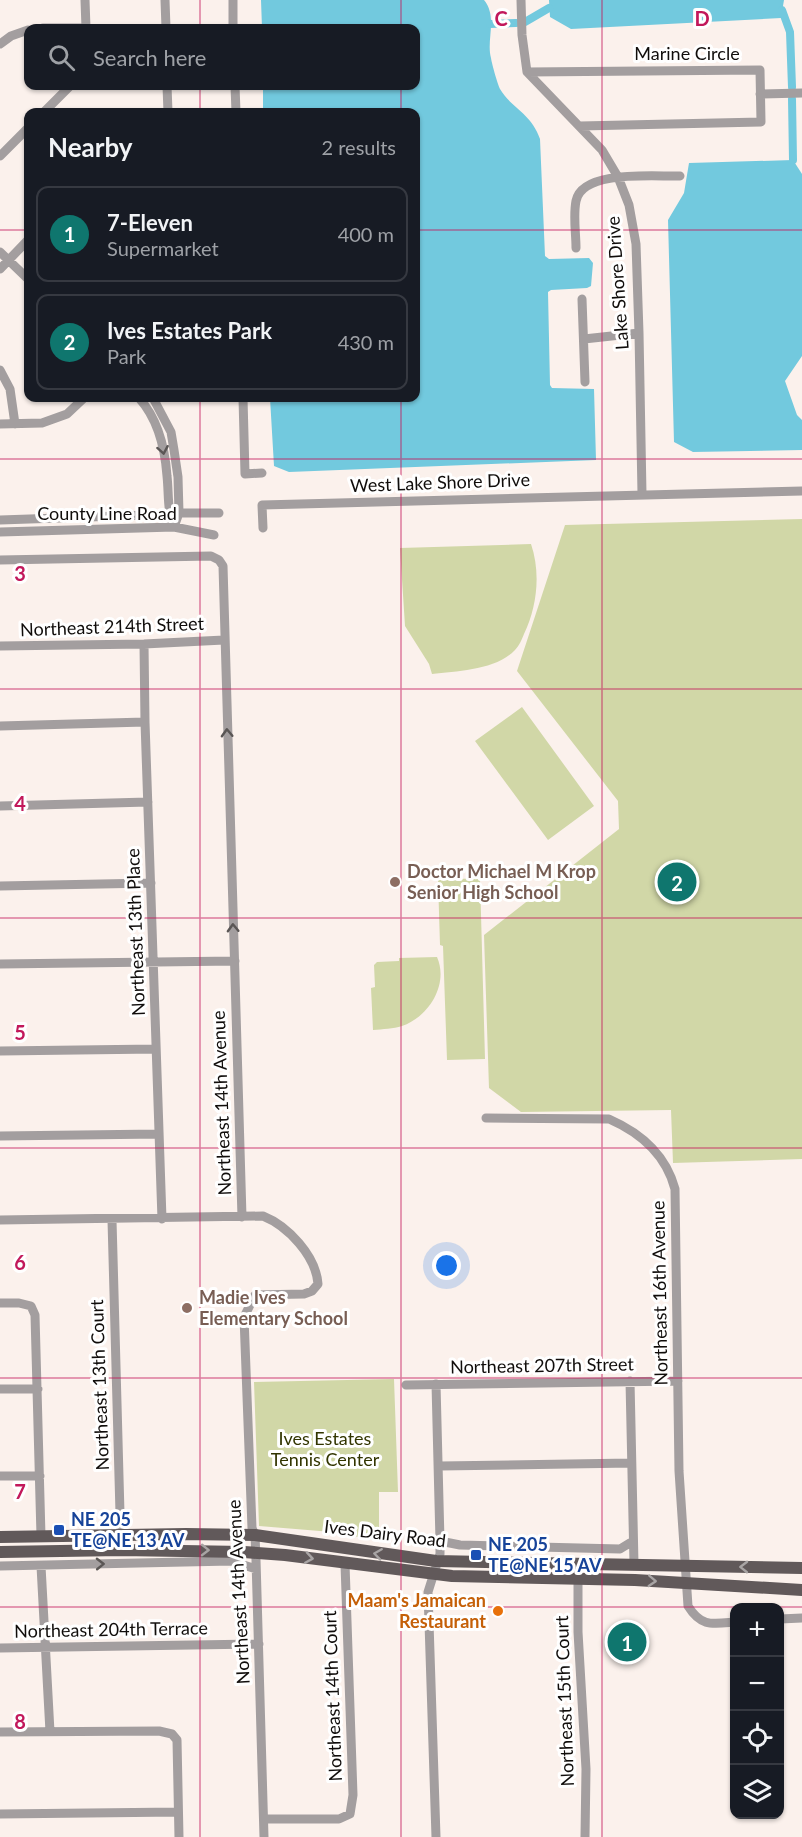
<!DOCTYPE html>
<html lang="en">
<head>
<meta charset="utf-8">
<style>
  :root { --surface:#171b24; --page:#20242c; --text:#f1f3f6; --muted:#9ea1a6; --line:#363941; --accent:#0f766e }
  body { margin:0; font-family:Lato,sans-serif; background:var(--page); color:var(--text) }
  .controls { position:absolute; right:18px; bottom:18px; display:grid; overflow:hidden; border-radius:12px; box-shadow:0 2px 4px #0004 }
  .controls button { width:54px; height:54px; display:grid; place-items:center; padding:0; border:0; border-bottom:2px solid var(--line); background:var(--surface); color:var(--text); font:30px sans-serif }
  .you { position:absolute; left:447px; top:1266px; width:21px; height:21px; margin:-15px; border:4px solid #fff; border-radius:50%; background:#1a73e8; box-shadow:0 0 0 9px #1a73e833 }
  .badge { display:grid; place-items:center; width:39px; height:39px; border-radius:50%; background:var(--accent); color:#fff; font-size:20px; font-weight:700 }
  .pin { position:absolute; translate:-50% -50%; border:3px solid #fff; box-shadow:0 2px 6px #0006 }
  .list { margin:0; padding:0; list-style:none }
  h2 { display:flex; justify-content:space-between; align-items:center; height:78px; margin:0; padding:0 24px; font-size:26px }
  h2 small { font-size:20px; font-weight:400; color:var(--muted) }
  .list li { display:grid; grid-template-columns:39px 1fr auto; gap:18px; align-items:center; box-sizing:border-box; height:96px; margin:0 12px 12px; padding:0 12px; border:2px solid var(--line); border-radius:12px }
  .list b { display:block; font-size:22px; white-space:nowrap }
  .list p { margin:0; font-size:20px; white-space:nowrap; color:var(--muted) }
  .list em { font-size:20px; font-style:normal; color:var(--muted) }
  .icon { flex:none; width:33px; height:33px; fill:none; stroke:currentColor; stroke-width:2; stroke-linecap:round; stroke-linejoin:round }
  .map { position:relative; flex:none; width:802px; height:1837px; overflow:hidden }
  .search { position:absolute; background:var(--surface); box-shadow:0 2px 4px #0004; left:24px; top:24px; width:396px; height:66px; display:flex; align-items:center; gap:15px; box-sizing:border-box; padding:0 21px; border-radius:12px; color:var(--muted); font-size:22px }
  .panel { position:absolute; background:var(--surface); box-shadow:0 2px 4px #0004; left:24px; top:108px; width:396px; height:294px; border-radius:12px }
  .map>svg:first-child { display:block }
</style>
</head>
<body>
<div class="map">
<svg width="802" height="1837" viewBox="0 0 802 1837">
  <rect width="100%" height="100%" fill="#fbf1ec"/>
  <!-- green -->
  <path fill="#d1d7a7" d="M802,519V1159L673,1163L671,1110L521,1112L489,1088L484,935L619,829L618,801L517,671L565,525Z
    M531,544C541,573 537,607 524,634C522,639 519,646 515,650C496,670 458,671 432,674L429,664L405,626L400,548Z
    M522,707L594,806L548,840L475,741Z
    M480,878L485,1059L447,1060L443,946L440,945L438,880Z
    M437,957C449,984 429,1017 402,1026C393,1029 383,1029 373,1030L371,988L375,987L374,965L377,962L399,961V958Z
    M394,1379L398,1492H379V1541L332,1532L259,1526L254,1382Z"/>
  <!-- water -->
  <path fill="#72c9de" d="M261,0H484C498,17 486,40 491,58C492,65 498,85 500,89C512,109 531,113 540,139L545,256L549,259L589,258L593,263L591,286L587,288L551,290L548,292L550,385L552,388L594,389L596,460L289,472L274,466L270,398H416V112H263V86H416V28H262Z
    M549,0H784L781,18L571,29L550,17Z
    M793,160L802,174V356L785,381L797,415L802,420V450L693,452L674,442L668,220L684,193L689,163Z"/>
  <g fill="none" stroke-linecap="round" stroke-linejoin="round">
    <!-- canal -->
    <path stroke="#72c9de" stroke-width="8" d="M782,10L790,32L792,87
      M525,22L549,8
      M490,24L516,23
      M792,99L793,160"/>
    <!-- minor -->
    <path stroke="#a39e9f" stroke-width="9" d="M85,0L86,28
      M165,0L166,28
      M233,0V28
      M521,0L522,35L527,72L602,150L618,177L629,205L636,244L639,333L642,494
      M43,28H86
      M0,44L11,36L28,30
      M527,72L760,70L761,122L580,126
      M167,86L168,112
      M235,86L236,112
      M760,94L802,93
      M44,112L70,86
      M0,156L28,128
      M576,248C576,233 573,216 576,201C582,169 656,177 680,176
      M0,252L28,279
      M0,269L28,240
      M582,299L585,382
      M584,339L639,333
      M0,370L10,389L15,424
      M139,398C158,419 165,448 167,476C169,495 167,510 174,527
      M153,398L171,432L174,450L178,477L179,513L174,527
      M243,398L245,474L262,473
      M0,424L42,423L67,414L84,398
      M174,513H219
      M0,520L147,515
      M263,528L262,505L802,491
      M0,532L174,527L214,535
      M0,560L211,556L219,560L223,566L242,1217
      M144,644L145,722L162,1219
      M0,646L144,644L224,640
      M0,726L145,722
      M0,806L148,802
      M0,886L151,883
      M0,964L235,961
      M0,1051L156,1049
      M486,1118L609,1119C641,1133 666,1155 675,1189L679,1471L688,1606C701,1627 712,1624 734,1622
      M0,1136L159,1134
      M0,1220L263,1216C288,1226 316,1256 318,1284L312,1291L304,1294L255,1295L244,1317L252,1528L255,1535L256,1560L264,1837
      M112,1220L121,1550
      M0,1303H19L31,1306L35,1315L41,1536
      M630,1381L634,1564
      M436,1384L440,1541V1554L428,1592L436,1837
      M406,1385L678,1381
      M0,1389H38
      M440,1466L631,1463
      M0,1476H40
      M440,1541L460,1545L620,1549L633,1541
      M578,1563V1632L586,1769L585,1837
      M0,1566L231,1561L256,1569
      M41,1566L50,1732
      M780,1619L802,1618
      M0,1648L259,1644
      M0,1732L159,1731L172,1734L177,1740L179,1837
      M0,1814L178,1812
      M264,1819H339L350,1814L353,1795L345,1564"/>
    <!-- major -->
    <path stroke="#61595a" stroke-width="12" d="M0,1537L186,1534L255,1535L436,1561L802,1568
      M0,1552L121,1550L244,1552L285,1555L452,1576L635,1580L802,1590"/>
  </g>
  <!-- one-way arrows -->
  <defs><path id="oneway-chevron" d="M-2-3.5L2.5 0L-2 3.5" fill="none" stroke-width="1.6" stroke-linecap="round" stroke-linejoin="round" transform="scale(1.5)"/></defs>
  <g stroke="#5a5655">
    <use href="#oneway-chevron" transform="translate(163 450) rotate(80)"/>
    <use href="#oneway-chevron" transform="translate(227 733) rotate(-92)"/>
    <use href="#oneway-chevron" transform="translate(233 928) rotate(-92)"/>
    <use href="#oneway-chevron" transform="translate(100 1564) rotate(-1)"/>
  </g>
  <g stroke="#a8a4a4">
    <use href="#oneway-chevron" transform="translate(205 1550) rotate(1)"/>
    <use href="#oneway-chevron" transform="translate(378 1554) rotate(-172)"/>
    <use href="#oneway-chevron" transform="translate(309 1558) rotate(9)"/>
    <use href="#oneway-chevron" transform="translate(744 1567) rotate(-179)"/>
    <use href="#oneway-chevron" transform="translate(652 1581) rotate(3)"/>
  </g>
  <!-- grid -->
  <path fill="none" stroke="#c2185b" stroke-width="1.5" stroke-opacity="0.55" d="M200,0V28M401,0V28M602,0V1837M200,86V112M401,86V112M0,230H28M416,230H802M200,398V1837M401,398V1837M0,459H802M0,689H802M0,918H802M0,1148H802M0,1378H802M0,1607H802"/>
  <!-- markers -->
  <g fill="#8d6e63" stroke="#fff" stroke-width="2">
    <circle cx="395" cy="882" r="6"/>
    <circle cx="187" cy="1308" r="6"/>
  </g>
  <g fill="#1a4fb4" stroke="#fff" stroke-width="2">
    <rect x="53" y="1524" width="12" height="12" rx="3"/>
    <rect x="470" y="1549" width="12" height="12" rx="3"/>
  </g>
  <circle fill="#e8710a" stroke="#fff" stroke-width="2" cx="498" cy="1611" r="6"/>
  <g text-anchor="middle" stroke-width="6" stroke-linejoin="round" paint-order="stroke">
    <!-- street labels -->
    <g font-size="18" fill="#100d0b" stroke="#fff">
      <text x="687" y="60">Marine Circle</text>
      <text transform="translate(618 283) rotate(-94)" y="6">Lake Shore Drive</text>
      <text transform="translate(440 483) rotate(-2)" y="6">West Lake Shore Drive</text>
      <text x="107" y="520">County Line Road</text>
      <text transform="translate(112 627) rotate(-2)" y="6">Northeast 214th Street</text>
      <text transform="translate(136 932) rotate(-92)" y="6">Northeast 13th Place</text>
      <text transform="translate(222 1103) rotate(-92)" y="6">Northeast 14th Avenue</text>
      <text transform="translate(660 1293) rotate(-91)" y="6">Northeast 16th Avenue</text>
      <text transform="translate(542 1366) rotate(-1)" y="6">Northeast 207th Street</text>
      <text transform="translate(100 1385) rotate(-92)" y="6">Northeast 13th Court</text>
      <text transform="translate(385 1534) rotate(7)" y="6">Ives Dairy Road</text>
      <text transform="translate(239 1592) rotate(-93)" y="6">Northeast 14th Avenue</text>
      <text transform="translate(111 1630) rotate(-1)" y="6">Northeast 204th Terrace</text>
      <text transform="translate(333 1696) rotate(-92)" y="6">Northeast 14th Court</text>
      <text transform="translate(565 1701) rotate(-92)" y="6">Northeast 15th Court</text>
    </g>
    <!-- education labels -->
    <g font-size="18" font-weight="bold" fill="#785e54" stroke="#fff" text-anchor="start">
      <text x="407" y="878">Doctor Michael M Krop<tspan x="407" dy="21">Senior High School</tspan></text>
      <text x="199" y="1304">Madie Ives<tspan x="199" dy="21">Elementary School</tspan></text>
    </g>
    <!-- park labels -->
    <g font-size="18" fill="#323500" stroke="#fff">
      <text x="325" y="1445">Ives Estates<tspan x="325" dy="21">Tennis Center</tspan></text>
    </g>
    <!-- transit labels -->
    <g font-size="18" font-weight="bold" fill="#164399" stroke="#fff" text-anchor="start">
      <text x="71" y="1526">NE 205<tspan x="71" dy="21">TE@NE 13 AV</tspan></text>
      <text x="488" y="1551">NE 205<tspan x="488" dy="21">TE@NE 15 AV</tspan></text>
    </g>
    <!-- food labels -->
    <g font-size="18" font-weight="bold" fill="#c56008" stroke="#fff" text-anchor="end">
      <text x="486" y="1607">Maam's Jamaican<tspan x="486" dy="21">Restaurant</tspan></text>
    </g>
  </g>
  <g font-size="20" text-anchor="middle" font-weight="bold" fill="#c2185b" stroke="#fff" stroke-width="6" stroke-linejoin="round" paint-order="stroke">
    <text x="501" y="26">C</text>
    <text x="702" y="26">D</text>
    <text x="20" y="581">3</text>
    <text x="20" y="811">4</text>
    <text x="20" y="1040">5</text>
    <text x="20" y="1270">6</text>
    <text x="20" y="1499">7</text>
    <text x="20" y="1729">8</text>
  </g>
</svg>
<div class="controls">
<button>+</button>
<button>−</button>
<button><svg class="icon" aria-label="locate" viewBox="0 0 24 24"><circle cx="12" cy="12" r="6"/><path d="M12 2v4M12 18v4M2 12h4M18 12h4"/></svg></button>
<button><svg class="icon" aria-label="layers" viewBox="0 0 24 24"><path d="M12 4l9 5-9 5-9-5zM3 14l9 5 9-5"/></svg></button>
</div>
<div class="you"></div>
<div class="pin badge" style="left:627px;top:1642px">1</div>
<div class="pin badge" style="left:677px;top:882px">2</div>
<div class="search"><svg class="icon" aria-label="search" viewBox="0 0 24 24"><circle cx="10" cy="10" r="6"/><path d="M15 15l6 6"/></svg>Search here</div>
<section class="panel">
<h2>Nearby<small>2 results</small></h2>
<ul class="list">
<li><span class="badge">1</span><div><b>7-Eleven</b><p>Supermarket</p></div><em>400 m</em></li>
<li><span class="badge">2</span><div><b>Ives Estates Park</b><p>Park</p></div><em>430 m</em></li>
</ul>
</section>
</div>
</body>
</html>
